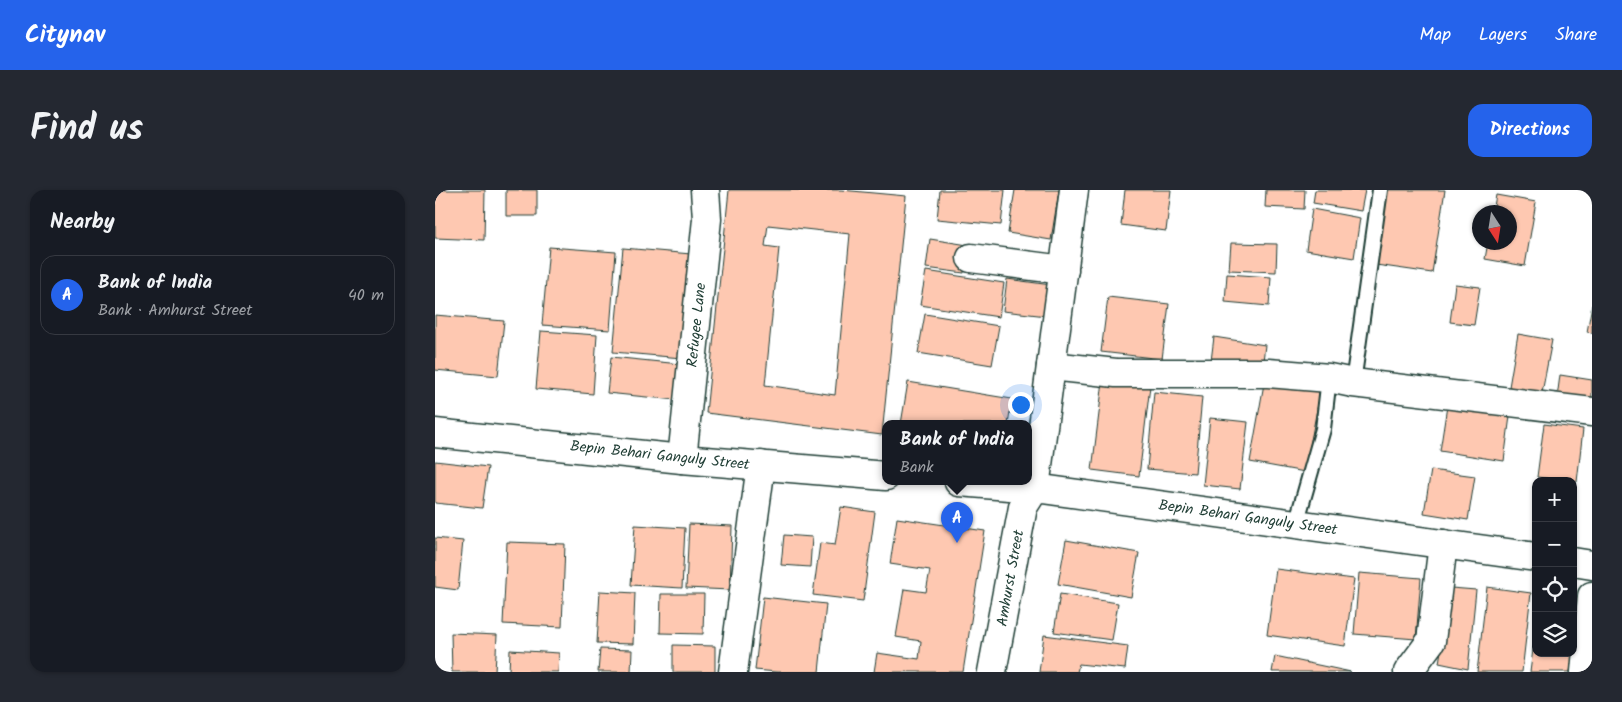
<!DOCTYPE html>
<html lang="en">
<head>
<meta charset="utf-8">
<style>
  :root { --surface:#171b24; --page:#242831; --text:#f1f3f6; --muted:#9ea1a6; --line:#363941; --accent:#2563eb }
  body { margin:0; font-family:Kalam,sans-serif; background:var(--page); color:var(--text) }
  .controls { position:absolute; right:15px; bottom:15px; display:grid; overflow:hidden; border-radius:10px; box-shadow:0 1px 4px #0004 }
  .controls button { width:45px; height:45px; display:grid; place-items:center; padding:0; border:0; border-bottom:1px solid var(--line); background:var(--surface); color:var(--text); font:25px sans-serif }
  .compass { position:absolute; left:1037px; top:15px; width:45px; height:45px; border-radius:50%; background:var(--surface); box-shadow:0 1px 4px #0004; rotate:168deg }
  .you { position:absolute; left:585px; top:214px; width:18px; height:18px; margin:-12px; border:4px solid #fff; border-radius:50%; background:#1a73e8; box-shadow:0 0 0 8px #1a73e833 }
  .badge { display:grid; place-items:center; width:32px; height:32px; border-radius:50%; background:var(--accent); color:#fff; font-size:16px; font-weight:700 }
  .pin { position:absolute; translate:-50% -41px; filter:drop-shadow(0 1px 2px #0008) }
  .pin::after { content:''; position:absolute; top:26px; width:18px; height:15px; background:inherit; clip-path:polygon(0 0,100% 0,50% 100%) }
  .popup { position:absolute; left:447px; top:230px; width:150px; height:65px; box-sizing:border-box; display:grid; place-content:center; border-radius:10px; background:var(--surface); filter:drop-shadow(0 1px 4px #0005); font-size:16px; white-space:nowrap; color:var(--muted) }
  .popup b { font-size:19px; color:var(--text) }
  .popup::after { content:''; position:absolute; left:50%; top:100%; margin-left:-10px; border:10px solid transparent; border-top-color:var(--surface) }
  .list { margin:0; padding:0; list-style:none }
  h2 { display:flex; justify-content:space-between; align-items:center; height:65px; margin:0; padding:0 20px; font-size:21px }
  h2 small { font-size:16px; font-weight:400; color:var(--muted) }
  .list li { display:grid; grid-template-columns:32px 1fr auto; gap:15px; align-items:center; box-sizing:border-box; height:80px; margin:0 10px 10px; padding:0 10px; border:1px solid var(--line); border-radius:15px }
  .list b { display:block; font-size:19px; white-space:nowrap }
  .list p { margin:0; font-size:16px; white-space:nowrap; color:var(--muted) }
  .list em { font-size:16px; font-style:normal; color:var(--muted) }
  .icon { flex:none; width:28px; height:28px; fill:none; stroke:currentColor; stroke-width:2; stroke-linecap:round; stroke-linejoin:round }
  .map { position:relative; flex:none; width:1157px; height:482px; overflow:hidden; border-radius:15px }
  header { display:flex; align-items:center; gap:30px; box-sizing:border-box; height:70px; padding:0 25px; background:var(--accent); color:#fff }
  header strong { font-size:24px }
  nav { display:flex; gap:28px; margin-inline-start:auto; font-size:18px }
  .intro { display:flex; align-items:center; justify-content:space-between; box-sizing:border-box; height:120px; padding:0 30px }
  h1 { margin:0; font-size:35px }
  .button { padding:12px 22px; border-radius:15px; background:var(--accent); color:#fff; font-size:18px; font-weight:700 }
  main { display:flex; gap:30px; padding:0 30px }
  aside { flex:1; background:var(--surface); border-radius:15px; box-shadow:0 1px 4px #0004 }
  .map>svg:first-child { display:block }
</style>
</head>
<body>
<header>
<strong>Citynav</strong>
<nav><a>Map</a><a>Layers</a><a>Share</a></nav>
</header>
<div class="intro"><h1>Find us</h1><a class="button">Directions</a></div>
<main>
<aside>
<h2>Nearby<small></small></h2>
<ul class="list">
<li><span class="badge">A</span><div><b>Bank of India</b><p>Bank · Amhurst Street</p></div><em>40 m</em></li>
</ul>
</aside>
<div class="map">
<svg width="1157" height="482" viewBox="0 0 1157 482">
  <rect width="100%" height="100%" fill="#fff"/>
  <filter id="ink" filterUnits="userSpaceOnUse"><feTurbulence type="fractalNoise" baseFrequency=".02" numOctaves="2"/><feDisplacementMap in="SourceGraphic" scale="10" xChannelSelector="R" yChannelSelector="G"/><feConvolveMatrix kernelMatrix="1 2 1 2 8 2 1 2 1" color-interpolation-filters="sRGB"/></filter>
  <g filter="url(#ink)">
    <!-- building -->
    <path fill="#fec8b1" stroke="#1f3d34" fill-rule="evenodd" d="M0,0H50L49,50L0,48Z
      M71,0H102V26H71Z
      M294,0H406L471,6L447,245L271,223ZM333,35L415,44L400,205L330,195L344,58L330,56Z
      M505,0H570L566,35L502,29Z
      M580,0H624L616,50L573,43Z
      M690,0H736L731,41L686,35Z
      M831,0H870L869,19L830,17Z
      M880,0H930L926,21L878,13Z
      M952,0H1010L997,83L941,75Z
      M1061,5L1101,12L1090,76L1050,69L1053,52H1074V22H1058Z
      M877,19L925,28L919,68L871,60Z
      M495,49L533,55L529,83L491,78Z
      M796,53L842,54L841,82L794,80Z
      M114,57L181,62L175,140L107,135Z
      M188,58L256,64L247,168L178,162Z
      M491,81L569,93L564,127L485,115Z
      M792,84L836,87L834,116L790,112Z
      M572,89L616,95L612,126L568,121Z
      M1020,94L1045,97L1039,135L1015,132Z
      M673,107L734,114L727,169L666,162Z
      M1157,115V143L1152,142Z
      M490,124L564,136L557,175L483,163Z
      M0,125L69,131L63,186L0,180Z
      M106,141L162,145L158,204L101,199Z
      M1083,144L1117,150L1107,203L1074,197Z
      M779,147L830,155L827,179L776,171Z
      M176,167L245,174L241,210L172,203Z
      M669,183L716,188L704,286L657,280Z
      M1125,185L1157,190V213L1122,208Z
      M830,188L886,198L870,282L815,272Z
      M473,192L577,209L573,234H466Z
      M719,202L767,207L760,283L712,279Z
      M1012,216L1075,226L1069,271L1005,261Z
      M775,228L813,232L805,299L768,295Z
      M1109,234L1148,239L1142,292L1102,287Z
      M0,271L53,277L47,318L0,313Z
      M996,280L1040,286L1033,330L989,323Z
      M406,317L440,322L428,411L378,405L385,353L400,355Z
      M462,328L550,341L528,482H439L442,463L484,469L486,451L461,447L469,399L491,402L495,380L455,374Z
      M254,334L297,336L295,400L251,398Z
      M200,335L250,338L247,398L196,395Z
      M349,345L377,347L375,377L346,375Z
      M0,348L28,351L23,400L0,397Z
      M631,350L704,363L696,407L623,394Z
      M72,352L130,354L127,437L68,434Z
      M841,379L919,389L910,456L832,445Z
      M924,383L986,388L981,449L919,444Z
      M1052,397L1096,403L1087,482H1042Z
      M1016,398L1041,400L1033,479L1004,473Z
      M165,401L200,403L198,454L162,453Z
      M226,404H269L268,444L225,443Z
      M625,404L683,413L677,450L619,442Z
      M1138,406L1145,407L1138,458Z
      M328,407L391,414L384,482H342L320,480Z
      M1101,437V463H1138L1135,482H1095Z
      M16,443L62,445L60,482H17Z
      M609,445L693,456L690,479L644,474L642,482H604Z
      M238,455L280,456V482H238Z
      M165,459L197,460L196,482H163Z
      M75,460L124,463L123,482H74Z
      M840,466L916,482H837Z"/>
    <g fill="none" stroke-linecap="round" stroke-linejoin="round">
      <defs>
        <path id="service" d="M918,193L945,0
          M861,334L888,239L894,188"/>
        <path id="minor" d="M536,68L629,80
          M616,176L681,183H833L894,188L918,193L1157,222
          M247,269L272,29L270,0
          M298,482L326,275
          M973,482L996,451L1008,354
          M1150,482L1157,406"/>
        <path id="tertiary" d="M0,243L247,269L451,286
          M524,292L600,298L639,0"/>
        <path id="secondary" d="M1138,372L1157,375
          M557,482L588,317L600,298L1101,367"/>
      </defs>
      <!-- service casing -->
      <use href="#service" stroke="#1f3d34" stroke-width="18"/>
      <!-- minor casing -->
      <use href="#minor" stroke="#1f3d34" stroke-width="31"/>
      <!-- tertiary casing -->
      <use href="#tertiary" stroke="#1f3d34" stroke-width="31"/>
      <!-- secondary casing -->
      <use href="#secondary" stroke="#1f3d34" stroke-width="31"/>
      <!-- service -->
      <use href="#service" stroke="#fff" stroke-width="14"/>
      <!-- minor -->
      <use href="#minor" stroke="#fff" stroke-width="28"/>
      <!-- tertiary -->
      <use href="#tertiary" stroke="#fff" stroke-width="28"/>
      <!-- secondary -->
      <use href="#secondary" stroke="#fff" stroke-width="28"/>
    </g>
  </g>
  <g text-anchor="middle" stroke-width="4.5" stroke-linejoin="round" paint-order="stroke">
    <!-- street labels -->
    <g font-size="15" fill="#1f3d34" stroke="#fff">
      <text transform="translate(261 135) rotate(-84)" y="5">Refugee Lane</text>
      <text transform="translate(225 265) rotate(6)" y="5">Bepin Behari Ganguly Street</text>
      <text transform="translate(813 327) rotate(8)" y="5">Bepin Behari Ganguly Street</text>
      <text transform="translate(575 388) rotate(-80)" y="5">Amhurst Street</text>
    </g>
  </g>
</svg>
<div class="controls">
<button>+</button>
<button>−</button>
<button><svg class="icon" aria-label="locate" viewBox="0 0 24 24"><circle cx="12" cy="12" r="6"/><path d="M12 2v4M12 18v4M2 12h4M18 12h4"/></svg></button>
<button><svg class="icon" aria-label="layers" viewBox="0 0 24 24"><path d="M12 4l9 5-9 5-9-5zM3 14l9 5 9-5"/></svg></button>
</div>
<svg class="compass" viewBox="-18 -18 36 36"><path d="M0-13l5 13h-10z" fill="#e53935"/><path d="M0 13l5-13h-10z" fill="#9ea1a6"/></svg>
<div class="you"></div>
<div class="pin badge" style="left:522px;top:353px">A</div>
<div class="popup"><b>Bank of India</b>Bank</div>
</div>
</main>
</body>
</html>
